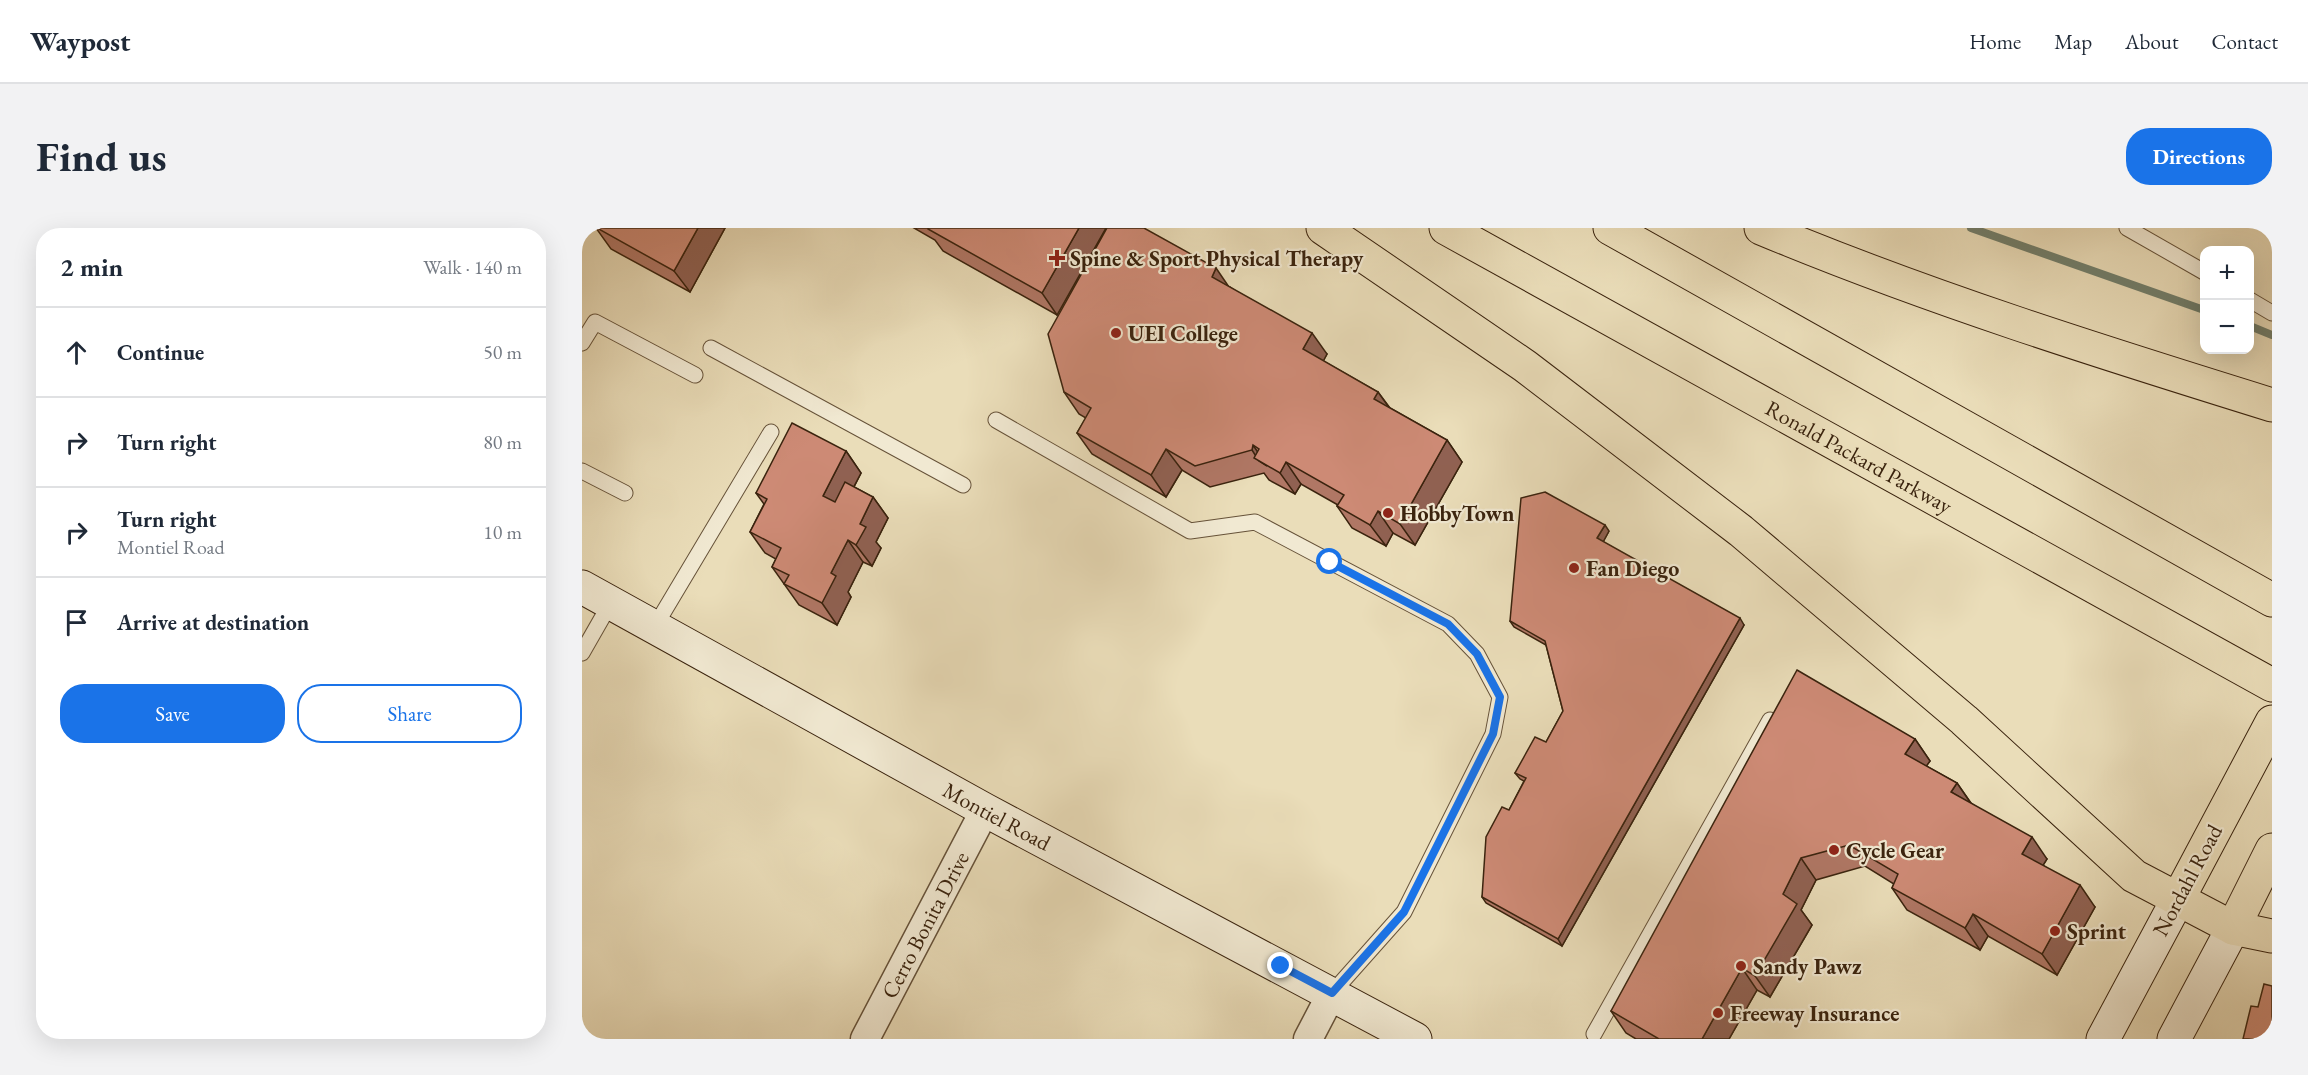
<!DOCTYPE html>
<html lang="en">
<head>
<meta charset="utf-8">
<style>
  :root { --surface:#fff; --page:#f2f2f3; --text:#1f2937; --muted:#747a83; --line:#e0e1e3; --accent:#1a73e8 }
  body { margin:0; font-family:"EB Garamond",serif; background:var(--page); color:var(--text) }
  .controls { position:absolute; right:18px; top:18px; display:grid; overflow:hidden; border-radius:12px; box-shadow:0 6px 24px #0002 }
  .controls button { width:54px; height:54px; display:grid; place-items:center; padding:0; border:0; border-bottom:2px solid var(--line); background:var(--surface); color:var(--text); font:30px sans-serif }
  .stop { position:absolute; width:18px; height:18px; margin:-14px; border:4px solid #1a73e8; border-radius:50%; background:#fff }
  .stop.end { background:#1a73e8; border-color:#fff; box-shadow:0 2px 6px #0008 }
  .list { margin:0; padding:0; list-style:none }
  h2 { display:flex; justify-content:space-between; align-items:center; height:78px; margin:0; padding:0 24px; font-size:26px }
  h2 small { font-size:20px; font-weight:400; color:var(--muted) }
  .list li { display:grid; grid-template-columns:39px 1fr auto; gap:18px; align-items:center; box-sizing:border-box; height:90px; padding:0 24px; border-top:2px solid var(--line) }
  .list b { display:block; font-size:22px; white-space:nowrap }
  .list p { margin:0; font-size:20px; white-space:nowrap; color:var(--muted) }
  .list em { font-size:20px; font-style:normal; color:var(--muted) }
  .actions { display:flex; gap:12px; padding:18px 24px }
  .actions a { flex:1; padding:14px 0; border:2px solid var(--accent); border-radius:24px; text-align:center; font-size:21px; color:var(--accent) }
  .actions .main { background:var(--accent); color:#fff }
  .icon { flex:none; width:33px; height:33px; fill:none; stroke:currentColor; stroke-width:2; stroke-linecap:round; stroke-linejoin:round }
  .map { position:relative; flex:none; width:1690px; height:811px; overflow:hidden; border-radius:24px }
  header { display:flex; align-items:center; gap:36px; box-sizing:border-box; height:84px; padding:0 30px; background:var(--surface); border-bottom:2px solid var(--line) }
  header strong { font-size:28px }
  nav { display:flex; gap:33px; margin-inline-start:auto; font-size:21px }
  .intro { display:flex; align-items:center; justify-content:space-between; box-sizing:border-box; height:144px; padding:0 36px }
  h1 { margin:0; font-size:42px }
  .button { padding:15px 27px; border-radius:24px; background:var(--accent); color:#fff; font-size:21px; font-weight:700 }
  main { display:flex; gap:36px; padding:0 36px }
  aside { flex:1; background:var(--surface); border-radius:24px; box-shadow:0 6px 24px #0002 }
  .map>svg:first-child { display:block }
</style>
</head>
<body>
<header>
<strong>Waypost</strong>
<nav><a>Home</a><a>Map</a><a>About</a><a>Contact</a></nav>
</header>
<div class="intro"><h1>Find us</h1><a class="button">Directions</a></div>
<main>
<aside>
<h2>2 min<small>Walk · 140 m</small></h2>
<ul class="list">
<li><svg class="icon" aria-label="ahead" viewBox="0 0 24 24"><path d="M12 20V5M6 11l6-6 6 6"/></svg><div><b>Continue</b></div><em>50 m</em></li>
<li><svg class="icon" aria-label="right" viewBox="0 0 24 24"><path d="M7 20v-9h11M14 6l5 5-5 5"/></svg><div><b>Turn right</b></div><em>80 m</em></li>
<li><svg class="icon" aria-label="right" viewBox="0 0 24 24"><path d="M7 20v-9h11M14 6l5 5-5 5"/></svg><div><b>Turn right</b><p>Montiel Road</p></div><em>10 m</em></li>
<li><svg class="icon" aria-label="arrive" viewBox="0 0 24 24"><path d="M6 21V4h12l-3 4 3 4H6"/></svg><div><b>Arrive at destination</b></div></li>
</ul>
<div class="actions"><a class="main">Save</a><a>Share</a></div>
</aside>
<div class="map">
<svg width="1690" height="811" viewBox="0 0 1690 811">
  <rect width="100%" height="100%" fill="#eaddb9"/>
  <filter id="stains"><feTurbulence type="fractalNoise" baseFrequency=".00333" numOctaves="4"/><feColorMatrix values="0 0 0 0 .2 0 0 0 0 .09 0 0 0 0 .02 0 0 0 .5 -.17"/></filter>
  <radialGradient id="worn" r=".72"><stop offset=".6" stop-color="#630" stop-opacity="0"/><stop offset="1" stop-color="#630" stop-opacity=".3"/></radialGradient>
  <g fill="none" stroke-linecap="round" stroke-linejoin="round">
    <!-- stream -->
    <path stroke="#727f6c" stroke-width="8" d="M1389,0L1622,82
      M1668,98L1690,107"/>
    <defs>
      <path id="lane" d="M1545,0L1622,44
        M1668,72L1690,85
        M0,115L13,94L113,147
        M129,120L381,257
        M414,192L608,303L673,294L866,396L895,426L918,469L911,506L822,684L750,765
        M0,243L43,265
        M72,400L189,204
        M0,425L28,376
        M1012,806L1188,492"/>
      <g id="street">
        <path id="s1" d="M283,811L403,582"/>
        <path d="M726,811L750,765"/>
      </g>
      <g id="secondary">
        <path id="s2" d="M0,359L403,582L833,811"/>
        <path d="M1521,811L1596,671"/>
        <path d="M1592,811L1651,700"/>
      </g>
      <path id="primary" d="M1596,671L1690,494
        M1651,700L1690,622"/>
      <g id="highway">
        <path d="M741,0L943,138L1159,303L1382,492L1552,648L1651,700L1690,708"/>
        <path id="s3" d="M864,0L1690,457"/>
        <path d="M1028,0L1690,372"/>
        <path d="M1179,0C1344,69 1519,124 1690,177"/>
      </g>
    </defs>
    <!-- lane casing -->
    <use href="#lane" stroke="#665239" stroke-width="17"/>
    <!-- street casing -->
    <use href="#street" stroke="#665239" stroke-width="31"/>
    <!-- secondary casing -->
    <use href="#secondary" stroke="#3a230e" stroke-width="35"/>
    <!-- primary casing -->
    <use href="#primary" stroke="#3a230e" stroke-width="35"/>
    <!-- highway casing -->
    <use href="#highway" stroke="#3a230e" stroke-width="35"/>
    <!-- lane -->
    <use href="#lane" stroke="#f1e9d2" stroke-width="15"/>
    <!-- street -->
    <use href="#street" stroke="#f1e9d2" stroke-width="28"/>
    <!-- secondary -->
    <use href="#secondary" stroke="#f1e9d2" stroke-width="33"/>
    <!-- primary -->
    <use href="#primary" stroke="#eaddb9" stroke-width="33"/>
    <!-- highway -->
    <use href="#highway" stroke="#eaddb9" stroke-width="33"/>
  </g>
  <!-- wall -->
  <path fill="#b07765" stroke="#3a230e" stroke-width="1.5" d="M14,0H143L108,64L29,21Z
    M332,0H524L475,87L361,23L353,12Z
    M648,59L745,126L741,133L796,164L808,180L865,212L880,234L833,317L811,305L804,318L770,300L755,278L756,277L719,256L713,266L687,252L682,245L628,259L600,242L584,269L510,226L495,205L504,190L497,186L482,164Z
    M264,223L279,245L272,259L291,269L306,290L294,314L299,320L290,338L281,334L266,364L269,369L255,397L217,377L190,339L194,331L183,325L168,304L182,276L174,265Z
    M1027,303L1021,314L1162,397L980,718L904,675L900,669L927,582L942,553L938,551L933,545L964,514L981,483L964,417L932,399L928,393Z
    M1333,511L1348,533L1344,538L1375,555L1389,575L1465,631L1461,637L1513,679L1475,747L1406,708L1398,722L1325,682L1310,660L1312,656L1283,638L1234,652L1219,682L1230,697L1188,769L1175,762L1147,811H1054L1044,805L1029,783Z"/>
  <!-- shaded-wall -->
  <path fill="#906152" stroke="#3a230e" stroke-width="1.5" d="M116,0H143L108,64L92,43Z
    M497,0H524L475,87L460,65Z
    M634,40L649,62L630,49Z
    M730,105L745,126L736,143L721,121Z
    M796,164L811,185L792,171Z
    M865,212L880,234L833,317L818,296Z
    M671,217L685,238L677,233L670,222Z
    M584,221L600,242L584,269L569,247Z
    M264,223L279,245L256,289L241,268Z
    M704,234L719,256L713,266L698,245Z
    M291,269L306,290L294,314L299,320L290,338L274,317L278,296Z
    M796,283L811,305L804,318L788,297Z
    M1023,297L1027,303L1020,316L1015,310Z
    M266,312L281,334L266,364L269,369L255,397L240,375L249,345Z
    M1158,390L1162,397L980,718L976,711Z
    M1333,511L1348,533L1338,547L1323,526Z
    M1375,555L1390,577L1369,564Z
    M1450,609L1465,631L1455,647L1440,626Z
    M1219,630L1234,652L1219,682L1230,697L1188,769L1173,748L1201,666Z
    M1498,657L1513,679L1475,747L1460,726Z
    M1391,686L1406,708L1398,722L1383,700Z
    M1160,740L1175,762L1147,811H1120Z"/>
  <!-- building -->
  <path fill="#cd8a75" stroke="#3a230e" stroke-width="1.5" d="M15,0H116L92,43Z
    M346,0H497L460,65L346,1Z
    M525,0H562L634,40L630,49L730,105L721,121L796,164L792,171L865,212L818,296L796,283L788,297L755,278L762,267L704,234L698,245L672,230L677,221L671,217L670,222L613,238L584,221L569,247L495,205L509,180L482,164L466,106Z
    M210,195L264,223L241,268L253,274L263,254L291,269L278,296L284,299L274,317L266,312L249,345L254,348L240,375L202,356L207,347L190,339L199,320L168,304L185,271L174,265Z
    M963,264L1023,297L1015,310L1158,390L976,711L900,669L904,609L920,579L927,582L944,550L933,545L953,509L964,514L981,483L963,413L928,393L939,270Z
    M1215,442L1333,511L1323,526L1375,555L1369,564L1450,609L1440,626L1498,657L1460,726L1391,686L1383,700L1310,660L1316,646L1267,617L1219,630L1201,666L1215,676L1173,748L1160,740L1120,811H1077L1029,783Z
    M1682,756L1690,758V811H1661L1669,778L1676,779Z"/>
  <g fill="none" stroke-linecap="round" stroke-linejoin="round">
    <!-- route -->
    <path stroke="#1a73e8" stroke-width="8" d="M699,738L750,765L822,684L911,506L918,469L895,426L866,396L748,334"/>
  </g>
  <!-- markers -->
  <g fill="#8f2418" stroke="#f1e9d2" stroke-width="2">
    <path d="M472 21h6v6h6v6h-6v6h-6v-6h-6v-6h6z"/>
    <circle cx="534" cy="105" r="6"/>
    <circle cx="806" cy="285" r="6"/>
    <circle cx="992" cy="340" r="6"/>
    <circle cx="1252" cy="622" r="6"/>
    <circle cx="1473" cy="703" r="6"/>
    <circle cx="1159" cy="738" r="6"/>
    <circle cx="1136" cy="785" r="6"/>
  </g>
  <g text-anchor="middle" stroke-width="4.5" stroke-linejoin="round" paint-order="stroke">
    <!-- poi labels -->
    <g font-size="22" font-weight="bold" fill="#3a230e" stroke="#f1e9d2" text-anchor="start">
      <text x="488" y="38">Spine &amp; Sport Physical Therapy</text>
      <text x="546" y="113">UEI College</text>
      <text x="818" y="293">HobbyTown</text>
      <text x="1004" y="348">Fan Diego</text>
      <text x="1264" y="630">Cycle Gear</text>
      <text x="1485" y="711">Sprint</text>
      <text x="1171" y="746">Sandy Pawz</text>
      <text x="1148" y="793">Freeway Insurance</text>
    </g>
    <!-- street labels -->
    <g font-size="22" fill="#3a230e" stroke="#f1e9d2">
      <text dy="8" stroke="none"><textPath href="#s3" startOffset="472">Ronald Packard Parkway</textPath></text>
      <text dy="8" stroke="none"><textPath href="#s2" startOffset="474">Montiel Road</textPath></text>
      <text transform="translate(1605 652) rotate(-62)" y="8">Nordahl Road</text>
      <text dy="8" stroke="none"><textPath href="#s1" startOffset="129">Cerro Bonita Drive</textPath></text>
    </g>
  </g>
  <rect width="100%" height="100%" filter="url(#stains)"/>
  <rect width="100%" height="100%" fill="url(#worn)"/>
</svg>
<div class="controls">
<button>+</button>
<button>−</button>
</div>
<div class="stop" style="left:748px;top:334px"></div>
<div class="stop end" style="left:699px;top:738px"></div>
</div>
</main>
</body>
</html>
